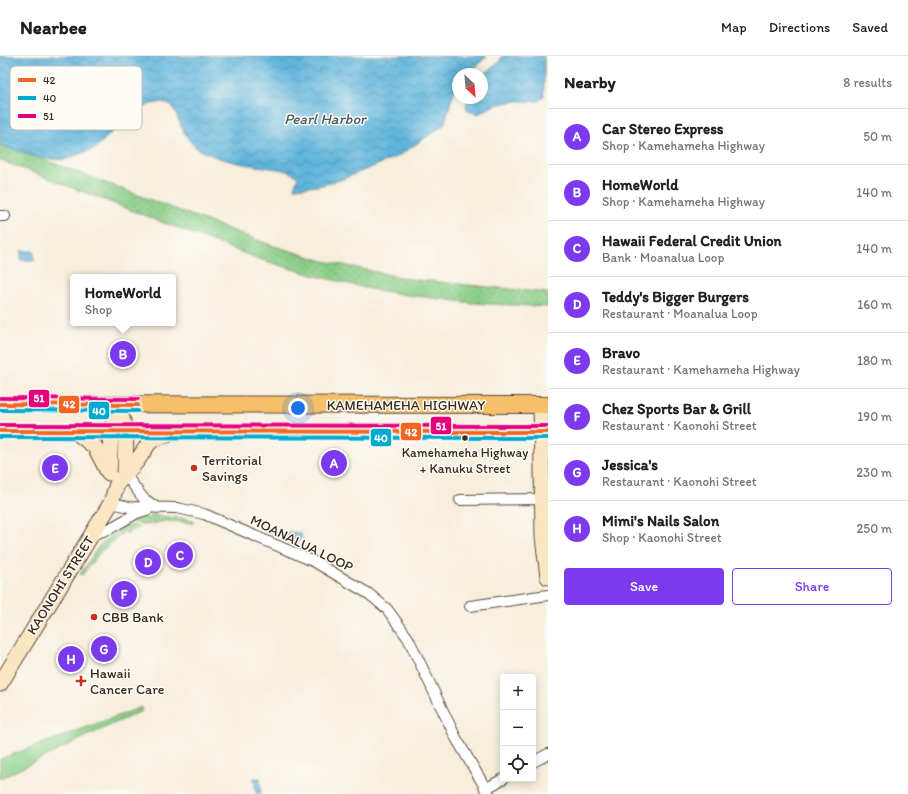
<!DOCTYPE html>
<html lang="en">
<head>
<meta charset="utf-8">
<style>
  :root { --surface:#fff; --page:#f2f2f2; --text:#202124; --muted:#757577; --line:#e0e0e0; --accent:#7c3aed }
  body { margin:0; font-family:Itim,sans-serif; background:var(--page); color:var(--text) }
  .controls { position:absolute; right:12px; bottom:12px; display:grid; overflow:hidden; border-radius:4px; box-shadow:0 2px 10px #0003 }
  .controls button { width:36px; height:36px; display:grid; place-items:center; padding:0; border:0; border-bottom:1px solid var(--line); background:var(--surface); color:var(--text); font:20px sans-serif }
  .compass { position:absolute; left:452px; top:12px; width:36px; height:36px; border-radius:50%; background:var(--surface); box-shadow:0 2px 10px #0003; rotate:154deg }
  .you { position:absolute; left:298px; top:352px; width:14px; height:14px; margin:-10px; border:3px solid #fff; border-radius:50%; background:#1a73e8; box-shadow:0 0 0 6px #1a73e833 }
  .badge { display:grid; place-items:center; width:26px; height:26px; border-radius:50%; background:var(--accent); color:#fff; font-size:13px; font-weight:700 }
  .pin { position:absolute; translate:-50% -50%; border:2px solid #fff; box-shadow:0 1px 4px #0006 }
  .popup { position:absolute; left:70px; top:218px; width:106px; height:52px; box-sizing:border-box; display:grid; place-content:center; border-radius:4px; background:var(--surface); filter:drop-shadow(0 1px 3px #0005); font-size:13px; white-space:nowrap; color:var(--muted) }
  .popup b { font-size:15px; color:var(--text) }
  .popup::after { content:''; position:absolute; left:50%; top:100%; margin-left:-8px; border:8px solid transparent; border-top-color:var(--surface) }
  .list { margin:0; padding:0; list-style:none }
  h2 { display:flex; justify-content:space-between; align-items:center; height:52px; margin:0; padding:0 16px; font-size:17px }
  h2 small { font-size:13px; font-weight:400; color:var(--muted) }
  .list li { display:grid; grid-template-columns:26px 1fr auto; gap:12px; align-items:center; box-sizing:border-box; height:56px; padding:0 16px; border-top:1px solid var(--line) }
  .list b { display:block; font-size:15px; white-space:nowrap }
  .list p { margin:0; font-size:13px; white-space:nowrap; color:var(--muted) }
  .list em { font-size:13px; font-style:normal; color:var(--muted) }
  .actions { display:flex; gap:8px; padding:12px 16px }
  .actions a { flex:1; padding:9px 0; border:1px solid var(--accent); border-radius:4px; text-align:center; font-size:14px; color:var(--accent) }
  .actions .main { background:var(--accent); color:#fff }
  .icon { flex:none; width:22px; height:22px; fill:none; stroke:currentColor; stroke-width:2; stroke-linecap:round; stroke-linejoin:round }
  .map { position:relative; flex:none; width:548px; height:738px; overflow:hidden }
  header { display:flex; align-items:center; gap:24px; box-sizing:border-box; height:56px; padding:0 20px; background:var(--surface); border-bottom:1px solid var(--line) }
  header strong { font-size:19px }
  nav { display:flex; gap:22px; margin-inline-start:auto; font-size:14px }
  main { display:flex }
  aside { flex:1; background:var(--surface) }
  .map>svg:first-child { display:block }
</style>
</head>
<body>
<header>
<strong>Nearbee</strong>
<nav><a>Map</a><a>Directions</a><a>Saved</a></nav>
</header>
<main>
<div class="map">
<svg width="548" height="738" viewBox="0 0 548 738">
  <defs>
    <pattern id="park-dots" width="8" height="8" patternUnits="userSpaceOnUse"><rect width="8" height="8" fill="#89cd86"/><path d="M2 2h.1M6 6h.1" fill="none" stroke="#77b073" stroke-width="1.8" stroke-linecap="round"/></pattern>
    <pattern id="water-waves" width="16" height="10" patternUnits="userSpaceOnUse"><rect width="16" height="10" fill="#60b5dc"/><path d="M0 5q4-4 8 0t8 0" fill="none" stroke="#5093b2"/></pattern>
  </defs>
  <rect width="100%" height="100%" fill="#fdfcf7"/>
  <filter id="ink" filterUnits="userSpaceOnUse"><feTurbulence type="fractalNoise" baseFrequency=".025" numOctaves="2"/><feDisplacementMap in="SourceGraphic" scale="8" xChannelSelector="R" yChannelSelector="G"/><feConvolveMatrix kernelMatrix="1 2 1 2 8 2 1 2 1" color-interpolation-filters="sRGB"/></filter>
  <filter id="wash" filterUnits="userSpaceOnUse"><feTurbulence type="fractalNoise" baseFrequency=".012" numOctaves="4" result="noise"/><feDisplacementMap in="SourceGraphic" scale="16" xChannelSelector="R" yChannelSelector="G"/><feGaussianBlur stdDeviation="0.9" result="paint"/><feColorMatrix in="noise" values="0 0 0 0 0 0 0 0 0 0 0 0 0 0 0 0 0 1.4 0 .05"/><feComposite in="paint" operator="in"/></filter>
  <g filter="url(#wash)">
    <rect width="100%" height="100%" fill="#f7eedc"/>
    <!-- grass -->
    <path fill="#89cd86" stroke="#627c52" d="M151,459L188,463L193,464L194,467L167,465L145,469L129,465L146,460L147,463H148Z
      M125,468L126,470L121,479L100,496L82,519L80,518L99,490Z
      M131,469L140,471L125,478L128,470Z
      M142,651V655L89,679L0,723V703Z"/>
    <!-- park -->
    <path fill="url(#park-dots)" stroke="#627c52" d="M0,87L268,188L324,205L410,223L548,237V251L472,247L408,239L370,233L312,219L256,202L0,104Z"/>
    <!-- water -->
    <path fill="url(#water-waves)" stroke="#4e707d" d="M0,0H487L469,18H458V29L455,32L444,69L397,101L340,124L318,130L294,132L298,121C287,113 277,113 263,111C242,108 202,102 189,84C182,75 178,61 173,51L163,46L151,48L130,58L96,92L64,104L39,102L0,89Z
      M502,0H544V40L539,45H515L495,49L478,58L468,55L466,51L468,42H482V20L500,5Z
      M21,195H34V204H21Z
      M288,476L301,477L302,481L298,486L286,481Z
      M254,722H260L261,737H256Z"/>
  </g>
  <g filter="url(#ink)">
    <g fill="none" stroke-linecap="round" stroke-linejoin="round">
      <defs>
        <path id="street" d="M0,160H5
          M125,418L143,442L157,452
          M460,444L543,443
          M111,447L129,451L177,452L204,458L315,506L369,538L387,553L408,582L456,682L489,738
          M91,479L109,473L137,457L147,454
          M470,550L548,539
          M533,706L548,698
          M485,733L503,723"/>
        <path id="secondary" d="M118,349L126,375L125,418
          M541,349L543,481L548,521
          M76,376L95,391L108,416
          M109,417L111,375L114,365
          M0,628L111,447L117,428L137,405L149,387L153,384L172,376"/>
        <path id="primary" d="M0,348L548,349
          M0,375L548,376"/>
      </defs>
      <!-- street casing -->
      <use href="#street" stroke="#57473a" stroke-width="12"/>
      <!-- secondary casing -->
      <use href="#secondary" stroke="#57473a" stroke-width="17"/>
      <!-- primary casing -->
      <use href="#primary" stroke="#57473a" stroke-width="18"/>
      <!-- street -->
      <use href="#street" stroke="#fff" stroke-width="10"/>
      <!-- secondary -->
      <use href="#secondary" stroke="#fbe6c4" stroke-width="15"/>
      <!-- primary -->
      <use href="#primary" stroke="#f6c06b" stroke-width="16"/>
      <defs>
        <path id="bus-1" d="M0,348L138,349
          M0,375L548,376"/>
        <path id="bus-2" d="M0,354L138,355
          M0,381L548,382"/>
        <path id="bus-3" d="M0,342L138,343
          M0,369L548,370"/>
      </defs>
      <!-- bus-1 casing -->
      <use href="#bus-1" stroke="#fdfcf7" stroke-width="7"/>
      <!-- bus-2 casing -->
      <use href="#bus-2" stroke="#fdfcf7" stroke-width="7"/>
      <!-- bus-3 casing -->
      <use href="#bus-3" stroke="#fdfcf7" stroke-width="7"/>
      <!-- bus-1 -->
      <use href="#bus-1" stroke="#f26522" stroke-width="4"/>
      <!-- bus-2 -->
      <use href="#bus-2" stroke="#00a9ce" stroke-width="4"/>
      <!-- bus-3 -->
      <use href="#bus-3" stroke="#e5007d" stroke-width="4"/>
    </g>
  </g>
  <!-- markers -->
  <circle fill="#3b2a1e" stroke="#fdfcf7" stroke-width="1.5" cx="465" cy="382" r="3.5"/>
  <g fill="#c8321e" stroke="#fdfcf7" stroke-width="1.5">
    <circle cx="194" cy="412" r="4"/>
    <circle cx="94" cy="561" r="4"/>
    <path d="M79 619h4v4h4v4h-4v4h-4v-4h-4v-4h4z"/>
  </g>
  <g text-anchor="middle" stroke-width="3" stroke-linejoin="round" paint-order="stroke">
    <!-- bus labels -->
    <g font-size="13" fill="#3b2a1e" stroke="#fdfcf7">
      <text x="465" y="401">Kamehameha Highway<tspan x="465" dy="16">+ Kanuku Street</tspan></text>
    </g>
    <!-- street labels -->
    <g font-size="14" fill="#3b2a1e" stroke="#fdfcf7">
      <text x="406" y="354">KAMEHAMEHA HIGHWAY</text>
      <text transform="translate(302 487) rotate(26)" y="5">MOANALUA LOOP</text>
      <text transform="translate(60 529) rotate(-58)" y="5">KAONOHI STREET</text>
    </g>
    <!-- poi labels -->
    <g font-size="14" fill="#3b2a1e" stroke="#fdfcf7" text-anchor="start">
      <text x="202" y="409">Territorial<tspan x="202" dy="16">Savings</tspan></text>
      <text x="102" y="566">CBB Bank</text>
      <text x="90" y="622">Hawaii<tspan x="90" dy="16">Cancer Care</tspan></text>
    </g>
    <!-- water labels -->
    <g font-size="15" font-style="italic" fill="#485b60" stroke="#fdfcf7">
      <text x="325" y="68">Pearl Harbor</text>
    </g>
  </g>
  <!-- legend -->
  <rect x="10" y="10" width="132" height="64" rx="6" fill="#fdfcf7" stroke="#c3bdb6" stroke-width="1"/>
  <rect x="18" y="22" width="18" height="4" fill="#f26522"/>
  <rect x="18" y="40" width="18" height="4" fill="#00a9ce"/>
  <rect x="18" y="58" width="18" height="4" fill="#e5007d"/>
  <g font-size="11" fill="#3b2a1e">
    <text x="43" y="28">42</text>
    <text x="43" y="46">40</text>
    <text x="43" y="64">51</text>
  </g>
  <g stroke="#fdfcf7" stroke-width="1.5">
    <rect x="28" y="333" width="22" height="19" rx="4" fill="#e5007d"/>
    <rect x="58" y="339" width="22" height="19" rx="4" fill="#f26522"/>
    <rect x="88" y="345" width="22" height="19" rx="4" fill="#00a9ce"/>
    <rect x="430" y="360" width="22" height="19" rx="4" fill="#e5007d"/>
    <rect x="400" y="366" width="22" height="19" rx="4" fill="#f26522"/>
    <rect x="370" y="372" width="22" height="19" rx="4" fill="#00a9ce"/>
  </g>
  <g font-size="11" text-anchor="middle" font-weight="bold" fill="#fff">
    <text x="39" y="346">51</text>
    <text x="69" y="352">42</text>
    <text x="99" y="359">40</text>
    <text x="441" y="374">51</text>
    <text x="411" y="380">42</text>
    <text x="381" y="386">40</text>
  </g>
</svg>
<div class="controls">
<button>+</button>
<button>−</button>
<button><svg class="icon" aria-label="locate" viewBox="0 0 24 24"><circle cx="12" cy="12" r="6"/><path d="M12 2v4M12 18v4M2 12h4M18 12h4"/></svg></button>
</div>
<svg class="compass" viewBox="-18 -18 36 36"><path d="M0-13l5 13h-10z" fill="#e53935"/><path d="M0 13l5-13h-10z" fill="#757577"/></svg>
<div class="you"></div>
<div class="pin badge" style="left:334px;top:407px">A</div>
<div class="pin badge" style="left:123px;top:298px">B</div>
<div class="popup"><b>HomeWorld</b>Shop</div>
<div class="pin badge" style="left:180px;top:499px">C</div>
<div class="pin badge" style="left:148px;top:506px">D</div>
<div class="pin badge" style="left:55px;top:412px">E</div>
<div class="pin badge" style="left:124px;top:538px">F</div>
<div class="pin badge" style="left:104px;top:593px">G</div>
<div class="pin badge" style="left:71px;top:603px">H</div>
</div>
<aside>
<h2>Nearby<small>8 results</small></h2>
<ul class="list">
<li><span class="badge">A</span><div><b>Car Stereo Express</b><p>Shop · Kamehameha Highway</p></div><em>50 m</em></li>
<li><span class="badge">B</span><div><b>HomeWorld</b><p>Shop · Kamehameha Highway</p></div><em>140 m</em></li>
<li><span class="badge">C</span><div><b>Hawaii Federal Credit Union</b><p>Bank · Moanalua Loop</p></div><em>140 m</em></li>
<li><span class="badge">D</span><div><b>Teddy's Bigger Burgers</b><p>Restaurant · Moanalua Loop</p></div><em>160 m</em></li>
<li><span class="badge">E</span><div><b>Bravo</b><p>Restaurant · Kamehameha Highway</p></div><em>180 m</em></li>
<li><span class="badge">F</span><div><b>Chez Sports Bar &amp; Grill</b><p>Restaurant · Kaonohi Street</p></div><em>190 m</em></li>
<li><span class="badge">G</span><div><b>Jessica's</b><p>Restaurant · Kaonohi Street</p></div><em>230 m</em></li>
<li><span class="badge">H</span><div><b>Mimi's Nails Salon</b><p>Shop · Kaonohi Street</p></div><em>250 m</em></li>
</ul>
<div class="actions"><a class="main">Save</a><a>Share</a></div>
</aside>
</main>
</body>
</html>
